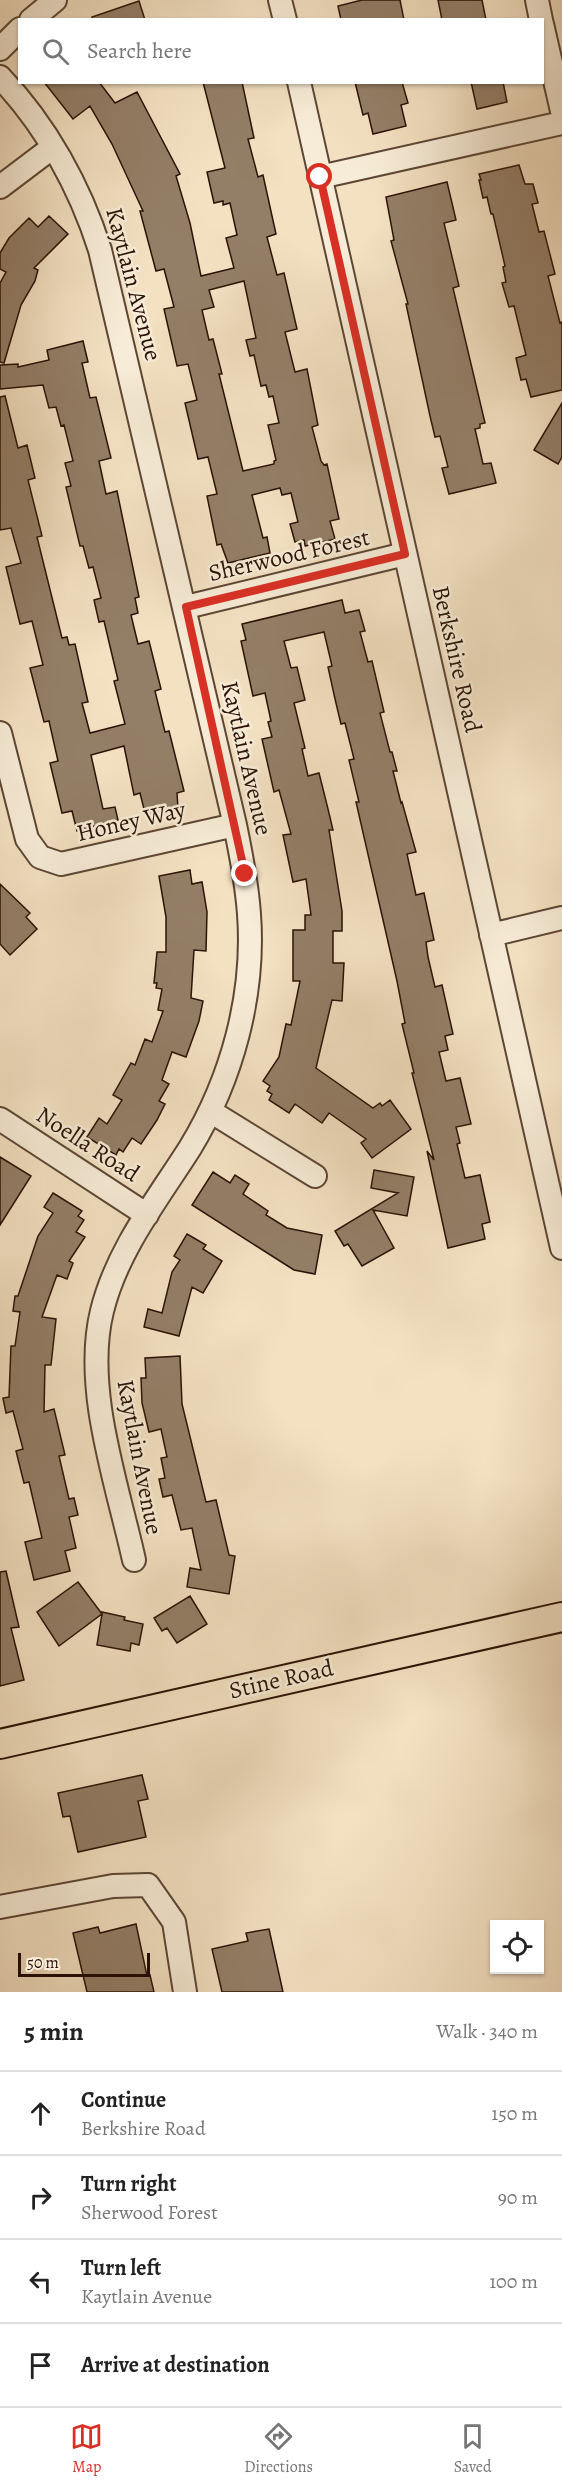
<!DOCTYPE html>
<html lang="en">
<head>
<meta charset="utf-8">
<style>
  :root { --surface:#fff; --page:#f2f2f2; --text:#222; --muted:#767676; --line:#e0e0e0; --accent:#d93025 }
  body { margin:0; font-family:Alegreya,serif; background:var(--page); color:var(--text) }
  .controls { position:absolute; right:18px; bottom:18px; display:grid; overflow:hidden; border-radius:0px; box-shadow:0 2px 4px #0004 }
  .controls button { width:54px; height:54px; display:grid; place-items:center; padding:0; border:0; border-bottom:2px solid var(--line); background:var(--surface); color:var(--text); font:30px sans-serif }
  .scale { position:absolute; left:18px; bottom:15px; width:132px; box-sizing:border-box; padding-left:6px; border:3px solid #2b1205; border-top:0; font-size:16px; line-height:21px; white-space:nowrap; color:#2b1205; -webkit-text-stroke:4px #f7ecd7; paint-order:stroke }
  .stop { position:absolute; width:18px; height:18px; margin:-14px; border:4px solid #d93025; border-radius:50%; background:#fff }
  .stop.end { background:#d93025; border-color:#fff; box-shadow:0 2px 6px #0008 }
  .list { margin:0; padding:0; list-style:none }
  h2 { display:flex; justify-content:space-between; align-items:center; height:78px; margin:0; padding:0 24px; font-size:26px }
  h2 small { font-size:20px; font-weight:400; color:var(--muted) }
  .list li { display:grid; grid-template-columns:39px 1fr auto; gap:18px; align-items:center; box-sizing:border-box; height:84px; padding:0 24px; border-top:2px solid var(--line) }
  .list b { display:block; font-size:22px; white-space:nowrap }
  .list p { margin:0; font-size:20px; white-space:nowrap; color:var(--muted) }
  .list em { font-size:20px; font-style:normal; color:var(--muted) }
  .icon { flex:none; width:33px; height:33px; fill:none; stroke:currentColor; stroke-width:2; stroke-linecap:round; stroke-linejoin:round }
  .map { position:relative; flex:none; width:562px; height:1992px; overflow:hidden }
  .search { position:absolute; background:var(--surface); box-shadow:0 2px 4px #0004; left:18px; right:18px; top:18px; height:66px; display:flex; align-items:center; gap:15px; box-sizing:border-box; padding:0 21px; border-radius:0px; color:var(--muted); font-size:22px }
  .sheet { height:414px; background:var(--surface) }
  nav { display:flex; justify-content:space-around; align-items:center; box-sizing:border-box; height:84px; border-top:2px solid var(--line); background:var(--surface); font-size:16px; color:var(--muted) }
  nav a { display:grid; justify-items:center; gap:3px }
  nav .on { color:var(--accent) }
  .map>svg:first-child { display:block }
</style>
</head>
<body>
<div class="map">
<svg width="562" height="1992" viewBox="0 0 562 1992">
  <rect width="100%" height="100%" fill="#f3e1c2"/>
  <filter id="stains"><feTurbulence type="fractalNoise" baseFrequency=".00333" numOctaves="4"/><feColorMatrix values="0 0 0 0 .2 0 0 0 0 .09 0 0 0 0 .02 0 0 0 .5 -.17"/></filter>
  <radialGradient id="worn" r=".72"><stop offset=".6" stop-color="#630" stop-opacity="0"/><stop offset="1" stop-color="#630" stop-opacity=".3"/></radialGradient>
  <!-- building -->
  <path fill="#937e67" stroke="#2b1205" stroke-width="1.5" fill-rule="evenodd" d="M362,0H400L404,20H341L338,6Z
    M438,0H482L486,20H442Z
    M139,1L145,20H92V17Z
    M44,82H99L115,103L137,92L180,174L176,176L190,223L201,276L234,268L226,238L237,235L230,203L223,205V201L214,203L207,172L225,168L203,82H242L254,138L248,139L258,177L263,175L276,234L267,237L277,275L284,273L297,329L285,332L295,372L307,369L318,425L312,427L321,461L324,465L327,464L339,519L330,521L335,539L305,546L304,540L295,542L290,524L298,522L291,493L282,495L280,488L252,495L263,538L267,537L270,553L228,563L221,544L217,545L207,496L217,494L208,457L198,459L185,403L197,400L188,364L177,366L164,309L174,307L164,269L156,271L140,211H143L112,144L90,106L73,119ZM244,281L256,338L246,340L250,356L254,355L261,386L266,385L269,397L273,396L279,423L268,425L276,460L274,461V464L243,471L219,374H222L213,339L209,340L202,310L214,307L209,290Z
    M355,82H402L408,103L401,105L406,126L373,134L368,113L363,115Z
    M471,82H503L507,102L477,109Z
    M519,165L525,184H533L538,203L532,204L539,232L544,231L555,274L548,276L560,323L562,322V390L531,397L526,379L521,380L516,358L526,355L514,306L509,307L502,283L506,282L503,267L505,266L493,214H491L487,197L483,198L479,180H481L479,174Z
    M447,182L456,220L444,223L459,286L453,288L485,423L480,424V428L475,429L483,464L491,463L496,483L449,494L442,468L448,467L440,436L435,437L430,416L406,304H408L391,241L394,240L386,197Z
    M49,216L68,234L34,268L38,270L35,281L21,305L4,363L0,362V283L6,272L0,269V253L9,238L29,218L38,227Z
    M83,341L88,362L82,363L90,398L96,397L111,458L99,461L106,494L117,491L139,597L135,598L138,613L131,615L138,644L149,641L161,689L155,691L165,732L169,731L184,791L177,793L178,809L146,817L140,793L134,795L124,746L91,755L103,809L115,807L118,820L77,831L72,811L62,813L50,763L58,761L49,721L44,722L30,668L43,665L32,621L20,624L6,567L21,563L11,528L0,530V397L5,396L18,448L27,445L35,478L28,480L42,536L37,537L62,638L67,637L69,645L75,644L88,702L82,703L90,733L125,724L114,681L118,680L104,621L99,622L94,600L101,598L93,567L89,568L83,546H80L66,487L71,486L65,463L73,461L64,425L61,426L56,407L49,408L43,385L0,389V365L18,364V367L49,360L47,350Z
    M562,403V457L558,464L534,450Z
    M342,600L345,613L359,610L365,631L360,632L368,662L372,661L384,712L380,713L390,752H392L397,771H393L401,803L402,802L416,852L407,854L416,895L424,893L434,940L426,942L428,957L435,987L442,985L453,1034L445,1036L448,1050L439,1052L446,1081L460,1078L471,1124L456,1127L460,1143L457,1144L465,1178L480,1175L490,1222L482,1224L485,1239L448,1248L427,1151L434,1160L412,1073H414L402,1024L405,1023L397,981L356,802H359L349,760L354,759L345,723L341,724L335,699L328,667L332,666L324,632L284,641L291,668L297,667L305,700L294,703L305,748L302,749L308,776L319,773L328,809L333,830H329L342,911V931H333V963H344L342,1001L332,1000L316,1068L373,1108L380,1103L382,1106L390,1100L411,1129L372,1158L361,1143L366,1139L329,1113L322,1123L295,1104L289,1113L269,1100L272,1094L267,1091L270,1086L263,1081L279,1057L286,1024L291,1025L300,981H293V930H305V915H311L306,879L293,882L283,835L291,834L279,790L274,792L262,739L272,737L268,722L271,721L265,693L253,696L241,641L246,640L242,624Z
    M190,870L192,884L202,882L207,912L206,951L194,950L191,998L203,1001L199,1021L186,1057L172,1052L162,1080L169,1084L159,1101L165,1104L157,1120L141,1144L132,1138L123,1152L119,1149L116,1155L87,1137L99,1118L107,1124L122,1100L113,1095L131,1063L135,1065L145,1039L152,1042L163,1011L158,1010L162,989L156,988L157,983H154L157,952H166V917L159,876Z
    M0,884L30,913L26,917L37,929L10,955L0,944Z
    M0,1157L31,1176L0,1225Z
    M374,1170L414,1177L407,1216L373,1210L394,1248L362,1266L348,1244L344,1246L335,1231L398,1193L371,1188Z
    M213,1172L230,1183L235,1175L249,1184L243,1194L268,1211L266,1215L287,1228L322,1235L315,1274L294,1270L192,1205Z
    M53,1193L82,1211L78,1216L84,1220L76,1232L85,1237L69,1261L73,1263L67,1279L57,1275L42,1317L56,1319L51,1365H45L44,1412L54,1409L65,1455L59,1456L69,1499L74,1498L78,1515L69,1517L76,1548L65,1551L70,1571L34,1580L25,1542L42,1538L29,1482L24,1483L16,1451L23,1449L13,1411L6,1413L3,1398L9,1397L11,1346H15L20,1312L13,1311L15,1296H18L38,1236L53,1213L44,1207Z
    M187,1234L206,1245L203,1249L222,1261L203,1293L192,1287L179,1336L144,1327L148,1309L162,1313L172,1272L180,1260L174,1256Z
    M180,1356L182,1404L206,1502L216,1500L229,1555L235,1556L229,1594L187,1587L190,1568L201,1570L192,1528L181,1530L172,1495L163,1497L159,1479L165,1478L161,1458L167,1457L161,1429L149,1432L142,1403L141,1378H146L145,1358Z
    M6,1571L19,1627L11,1628L24,1680L0,1686V1572Z
    M78,1582L102,1614V1612L125,1617L124,1620L143,1624L139,1645L131,1643L130,1651L97,1645L102,1614L59,1646L37,1612Z
    M190,1596L207,1624L177,1643L167,1628L162,1631L154,1618Z
    M142,1775L148,1799L138,1801L146,1837L78,1852L70,1816L63,1817L58,1793Z
    M136,1924L147,1976L150,1975L154,1992H87L73,1933L98,1927L100,1933Z
    M269,1929L283,1992H222L212,1949L248,1941L246,1933Z"/>
  <g fill="none" stroke-linecap="round" stroke-linejoin="round">
    <defs>
      <path id="minor" d="M280,0L285,20
        M537,0L541,20
        M31,20L55,0
        M542,24L562,111
        M0,49L20,29
        M0,77C46,125 80,187 100,250L235,825C241,854 247,884 249,914C255,995 232,1079 190,1148C157,1200 117,1250 102,1311C83,1388 117,1483 134,1560
        M299,82L562,1248
        M320,177L562,123
        M0,187L53,147
        M186,607L405,554
        M0,733L27,839L40,857L61,864L235,825
        M491,935L562,918
        M210,1111L315,1176
        M0,1119L147,1215
        M0,1907L113,1886L148,1885L174,1922L185,1992"/>
      <path id="major" d="M0,1744L562,1617"/>
    </defs>
    <!-- minor casing -->
    <use href="#minor" stroke="#5d4634" stroke-width="26"/>
    <!-- major casing -->
    <use href="#major" stroke="#2b1205" stroke-width="32"/>
    <!-- minor -->
    <use href="#minor" stroke="#f7ecd7" stroke-width="22"/>
    <!-- major -->
    <use href="#major" stroke="#f3e1c2" stroke-width="28"/>
  </g>
  <g fill="none" stroke-linecap="round" stroke-linejoin="round">
    <!-- route -->
    <path stroke="#d93025" stroke-width="8" d="M245,874L186,607L405,554L320,177"/>
  </g>
  <g text-anchor="middle" stroke-width="5" stroke-linejoin="round" paint-order="stroke">
    <!-- street labels -->
    <g font-size="24" fill="#2b1205" stroke="#f7ecd7">
      <text transform="translate(134 284) rotate(75)" y="8">Kaytlain Avenue</text>
      <text transform="translate(289 555) rotate(-13)" y="8">Sherwood Forest</text>
      <text transform="translate(457 659) rotate(77)" y="8">Berkshire Road</text>
      <text transform="translate(247 758) rotate(77)" y="8">Kaytlain Avenue</text>
      <text transform="translate(131 821) rotate(-13)" y="8">Honey Way</text>
      <text transform="translate(88 1144) rotate(33)" y="8">Noella Road</text>
      <text transform="translate(140 1457) rotate(79)" y="8">Kaytlain Avenue</text>
      <text transform="translate(281 1679) rotate(-13)" y="8">Stine Road</text>
    </g>
  </g>
  <rect width="100%" height="100%" filter="url(#stains)"/>
  <rect width="100%" height="100%" fill="url(#worn)"/>
</svg>
<div class="controls">
<button><svg class="icon" aria-label="locate" viewBox="0 0 24 24"><circle cx="12" cy="12" r="6"/><path d="M12 2v4M12 18v4M2 12h4M18 12h4"/></svg></button>
</div>
<div class="scale">50 m</div>
<div class="stop" style="left:320px;top:177px"></div>
<div class="stop end" style="left:245px;top:874px"></div>
<div class="search"><svg class="icon" aria-label="search" viewBox="0 0 24 24"><circle cx="10" cy="10" r="6"/><path d="M15 15l6 6"/></svg>Search here</div>
</div>
<section class="sheet">
<h2>5 min<small>Walk · 340 m</small></h2>
<ul class="list">
<li><svg class="icon" aria-label="ahead" viewBox="0 0 24 24"><path d="M12 20V5M6 11l6-6 6 6"/></svg><div><b>Continue</b><p>Berkshire Road</p></div><em>150 m</em></li>
<li><svg class="icon" aria-label="right" viewBox="0 0 24 24"><path d="M7 20v-9h11M14 6l5 5-5 5"/></svg><div><b>Turn right</b><p>Sherwood Forest</p></div><em>90 m</em></li>
<li><svg class="icon" aria-label="left" viewBox="0 0 24 24"><path d="M17 20v-9H6M10 6l-5 5 5 5"/></svg><div><b>Turn left</b><p>Kaytlain Avenue</p></div><em>100 m</em></li>
<li><svg class="icon" aria-label="arrive" viewBox="0 0 24 24"><path d="M6 21V4h12l-3 4 3 4H6"/></svg><div><b>Arrive at destination</b></div></li>
</ul>
</section>
<nav>
<a class="on"><svg class="icon" aria-label="map" viewBox="0 0 24 24"><path d="M3 6l6-2 6 2 6-2v14l-6 2-6-2-6 2zM9 4v14M15 6v14"/></svg>Map</a>
<a><svg class="icon" aria-label="directions" viewBox="0 0 24 24"><path d="M12 3l9 9-9 9-9-9zM9 14v-3h6M13 9l2 2-2 2"/></svg>Directions</a>
<a><svg class="icon" aria-label="saved" viewBox="0 0 24 24"><path d="M7 4h10v16l-5-4-5 4z"/></svg>Saved</a>
</nav>
</body>
</html>
